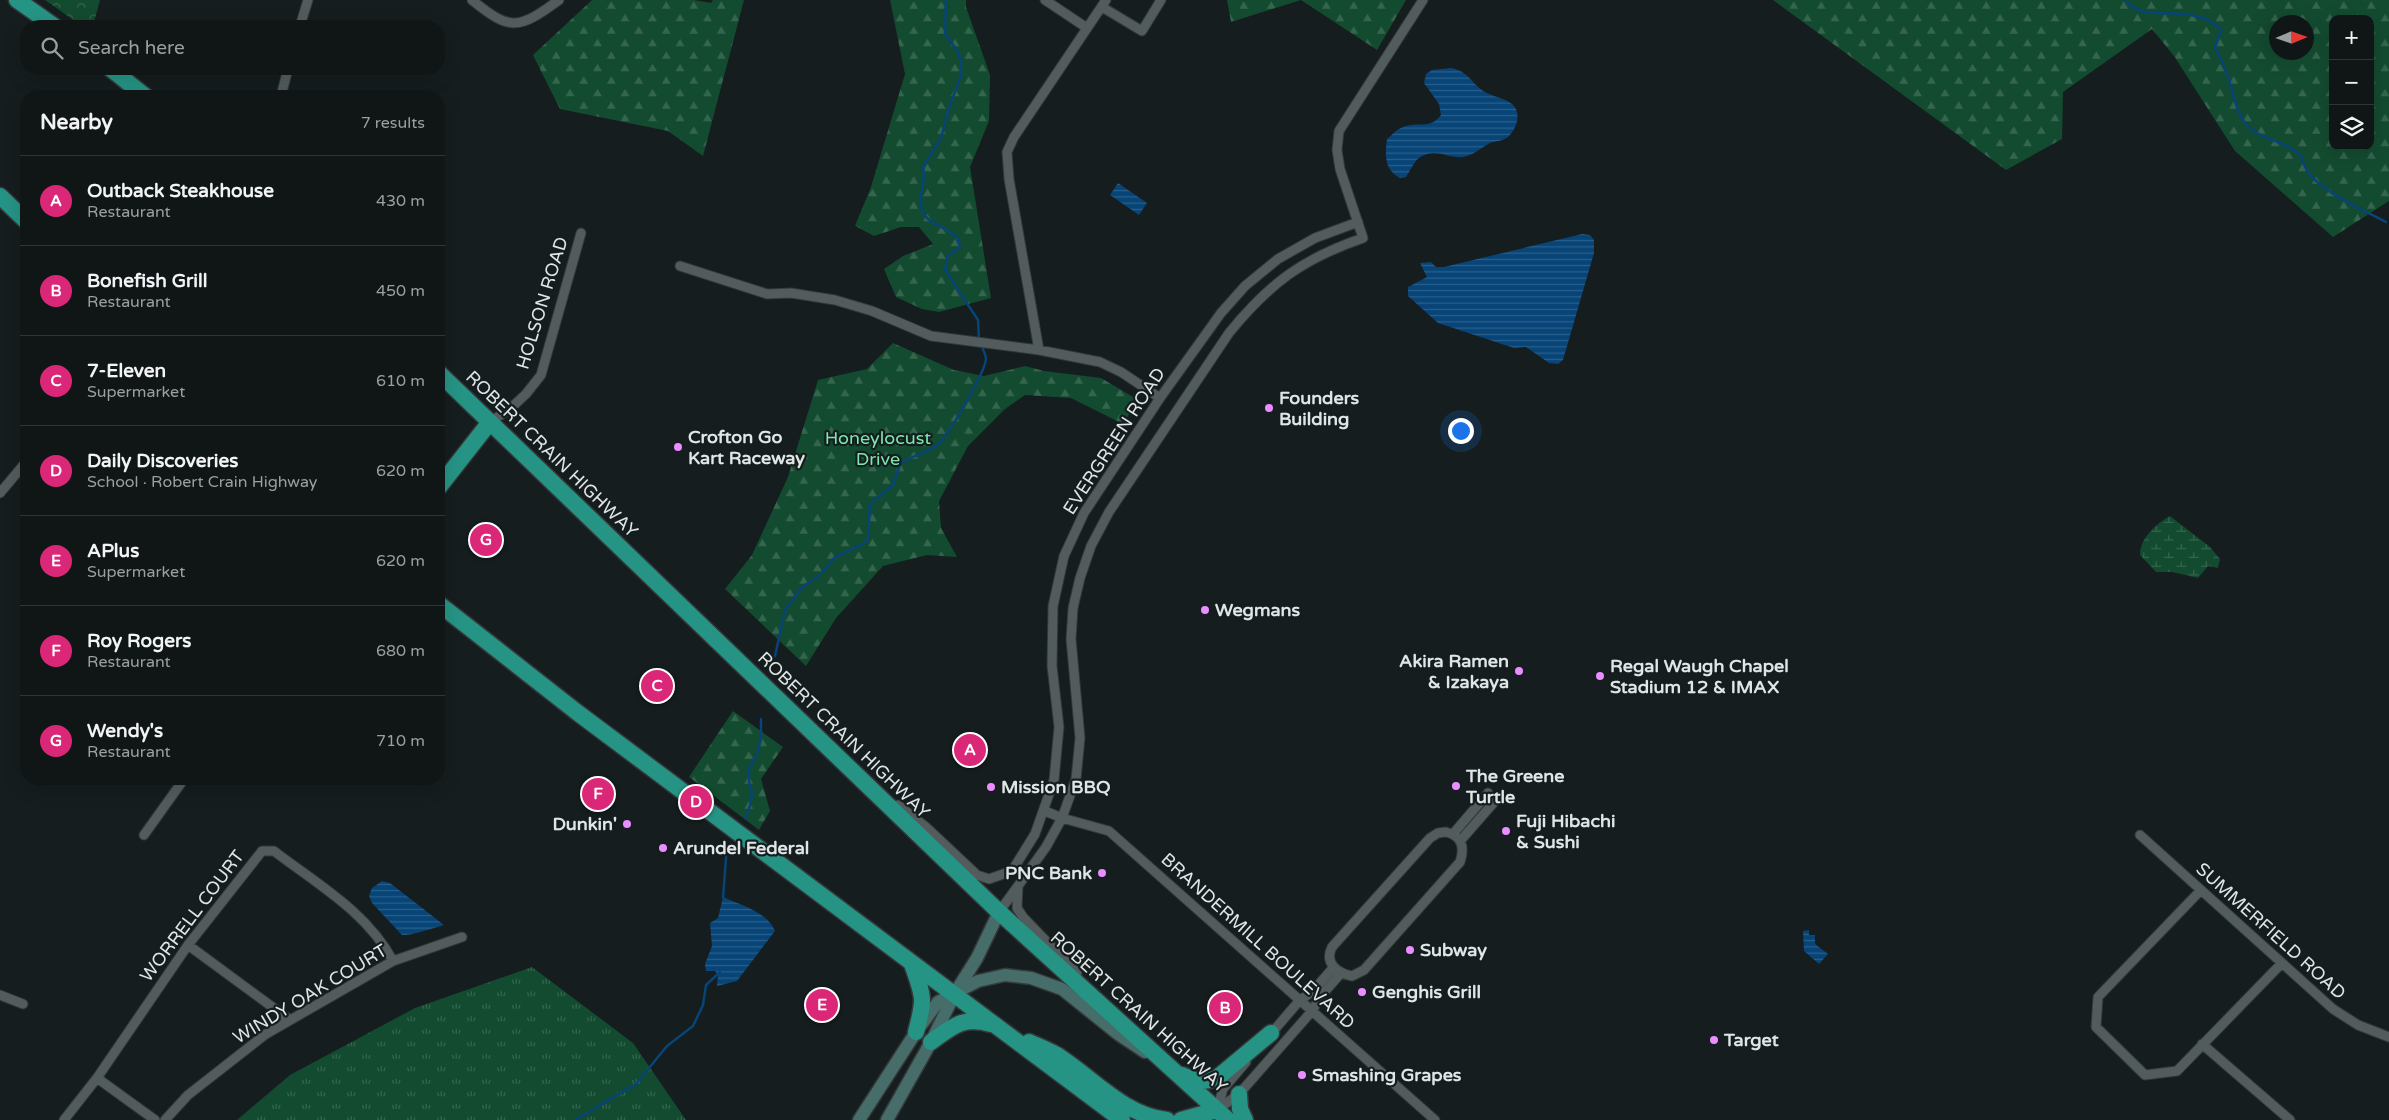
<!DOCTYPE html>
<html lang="en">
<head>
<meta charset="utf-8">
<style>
  :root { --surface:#101616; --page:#191f1f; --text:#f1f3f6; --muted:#9c9fa1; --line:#303535; --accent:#db2777 }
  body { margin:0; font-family:"Varela Round",sans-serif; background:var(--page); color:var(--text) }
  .controls { position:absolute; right:15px; top:15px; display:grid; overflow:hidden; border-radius:10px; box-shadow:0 5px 20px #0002 }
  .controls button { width:45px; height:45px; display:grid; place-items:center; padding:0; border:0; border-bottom:1px solid var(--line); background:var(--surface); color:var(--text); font:25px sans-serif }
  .compass { position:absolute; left:2269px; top:15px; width:45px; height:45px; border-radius:50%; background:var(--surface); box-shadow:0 5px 20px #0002; rotate:88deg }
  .you { position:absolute; left:1460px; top:430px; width:18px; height:18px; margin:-12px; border:4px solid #fff; border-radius:50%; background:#1a73e8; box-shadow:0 0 0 8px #1a73e833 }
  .badge { display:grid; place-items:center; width:32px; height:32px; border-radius:50%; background:var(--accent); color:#fff; font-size:16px; font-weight:700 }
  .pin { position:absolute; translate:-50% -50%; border:2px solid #fff; box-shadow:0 1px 5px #0006 }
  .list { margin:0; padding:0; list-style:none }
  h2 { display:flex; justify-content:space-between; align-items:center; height:65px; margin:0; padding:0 20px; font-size:21px }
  h2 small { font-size:16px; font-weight:400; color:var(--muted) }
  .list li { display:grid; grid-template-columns:32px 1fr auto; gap:15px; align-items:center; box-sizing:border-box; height:90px; padding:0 20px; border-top:1px solid var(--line) }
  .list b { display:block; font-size:19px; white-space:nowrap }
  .list p { margin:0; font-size:16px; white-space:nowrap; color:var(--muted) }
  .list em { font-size:16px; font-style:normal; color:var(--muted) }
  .icon { flex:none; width:28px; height:28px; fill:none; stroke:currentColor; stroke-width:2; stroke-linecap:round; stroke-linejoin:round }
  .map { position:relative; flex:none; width:2389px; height:1120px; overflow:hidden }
  .search { position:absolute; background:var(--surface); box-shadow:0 5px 20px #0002; left:20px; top:20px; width:425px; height:55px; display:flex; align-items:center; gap:12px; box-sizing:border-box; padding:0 18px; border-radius:20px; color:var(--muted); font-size:19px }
  .panel { position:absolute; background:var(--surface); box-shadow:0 5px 20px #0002; left:20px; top:90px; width:425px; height:695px; border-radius:20px }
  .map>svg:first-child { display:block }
</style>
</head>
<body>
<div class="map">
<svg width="2389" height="1120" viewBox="0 0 2389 1120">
  <defs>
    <pattern id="grass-tufts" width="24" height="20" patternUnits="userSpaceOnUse" patternTransform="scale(1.25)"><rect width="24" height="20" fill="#134b30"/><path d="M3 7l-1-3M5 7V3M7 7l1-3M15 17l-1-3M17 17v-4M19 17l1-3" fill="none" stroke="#35654e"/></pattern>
    <pattern id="forest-firs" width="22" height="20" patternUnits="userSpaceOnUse" patternTransform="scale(1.25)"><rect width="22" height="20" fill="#134b30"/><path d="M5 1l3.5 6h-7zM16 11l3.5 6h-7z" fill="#35654e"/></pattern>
    <pattern id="wetland-marsh" width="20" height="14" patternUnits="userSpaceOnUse" patternTransform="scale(1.25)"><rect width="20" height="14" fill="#134b30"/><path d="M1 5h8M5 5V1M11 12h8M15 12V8" fill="none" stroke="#35654e"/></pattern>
    <pattern id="park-crowns" width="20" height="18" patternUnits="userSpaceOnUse" patternTransform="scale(1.25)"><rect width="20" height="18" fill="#134b30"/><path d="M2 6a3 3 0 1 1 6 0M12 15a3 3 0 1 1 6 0" fill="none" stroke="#35654e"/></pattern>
    <pattern id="water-rules" width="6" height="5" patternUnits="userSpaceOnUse" patternTransform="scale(1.25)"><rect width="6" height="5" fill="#074477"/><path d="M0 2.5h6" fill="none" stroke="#2b5f8a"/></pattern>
  </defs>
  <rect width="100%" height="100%" fill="#151d1e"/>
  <!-- grass -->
  <path fill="url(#grass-tufts)" d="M532,967L633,1043L686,1120H237L290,1075L415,1008Z"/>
  <!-- forest -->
  <path fill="url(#forest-firs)" fill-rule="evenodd" d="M592,0H694L711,3L713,0H744L703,156L668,131L560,109L533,55Z
    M890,0H966V7L990,75L989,121L970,167L991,298L939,312L922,309L896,297L884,269L903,256L933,244L919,227H901L874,236L855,226L871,187L905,74Z
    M1227,0H1406L1377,50L1301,0L1231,22Z
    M1773,0H2389V201L2333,237L2235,151L2174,56L2152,29L2063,92L2062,139L2006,170ZM2333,19H2370V146H2333ZM2276,22H2306V52H2276Z
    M893,343L954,370L984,376L1025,366L1044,371L1101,378L1138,400L1123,424L1071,398L1025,395L1005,409L968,446L939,501L941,528L957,557L927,555L883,566L836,618L806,666L725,589L752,555L788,477L818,380L867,369Z
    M733,711L783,747L761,779L770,811L759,830L689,777Z"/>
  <!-- wetland -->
  <path fill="url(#wetland-marsh)" d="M2170,516L2210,547L2220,559L2218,568L2208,566L2198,578L2172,572H2156L2140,555C2140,538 2156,524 2170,516Z"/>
  <!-- park -->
  <path fill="url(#park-crowns)" d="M45,0H100L93,26H82Z"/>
  <!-- water -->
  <path fill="url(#water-rules)" d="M1451,68C1471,72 1471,85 1487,93C1495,97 1504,98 1512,104C1522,112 1517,129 1508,137C1503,141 1496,141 1490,143C1482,147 1475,154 1467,156C1452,161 1439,148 1422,156C1414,160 1411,170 1406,177L1400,178C1384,170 1385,155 1387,139C1392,135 1397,129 1403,127C1418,121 1430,130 1441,115L1439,104L1424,83L1426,74L1432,70Z
    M1118,183L1147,203L1139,215L1110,195Z
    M1582,234L1590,235L1594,240V253L1563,360L1558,364L1549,363L1526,347L1514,348L1438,323L1408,296V287L1427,277L1420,263L1431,262L1436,267H1444Z
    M382,881L390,883L444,925C435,928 409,936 402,935L372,903L369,896L372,888Z
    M723,897C740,905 768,912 775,931L737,981L717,986L718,975L715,971H706L705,964L712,946L710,923L718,918Z
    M1809,930V935H1815V944L1828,954L1819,964L1804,951L1803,931Z"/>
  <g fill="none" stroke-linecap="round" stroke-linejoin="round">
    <!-- stream -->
    <path stroke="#074477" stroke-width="2.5" d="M946,0L945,34L957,50L961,61V75L948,111L941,138L923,167C927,182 917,196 922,210C929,229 957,225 960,247L948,256L945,270L978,320L979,340
      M2126,0C2141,26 2190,0 2221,29L2215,48C2220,57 2224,66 2228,76C2233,92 2235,109 2245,123C2258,140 2282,139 2298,153C2303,158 2304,169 2311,176C2332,197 2361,209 2386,222
      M775,656L785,610L802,587L820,575L835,557L863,544L868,539L870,504L893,485L900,464C912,455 927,454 938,444C949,435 985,372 986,359C986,355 983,349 981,345
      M745,818L750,806L752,794L749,782V769L756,756L761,740V719
      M723,898L727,845
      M575,1120L636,1084L667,1046L693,1026L703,1005L706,985L720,972"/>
    <defs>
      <path id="street" d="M472,0C511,32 519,29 559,0
        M1045,0L1087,28
        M1102,7L1142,31L1161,0
        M300,26L308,0
        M281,96L288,69
        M680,266L767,294L791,293L835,300L872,311L931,336L1039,350L1100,362L1121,372L1160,398
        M1039,350L1009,179L1007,152L1014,137L1106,0
        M490,422L511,408L526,394L541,375L581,233
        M0,493L26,462
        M898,805L926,827L977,875L989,879L1012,871L1035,834L1054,780L1059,727L1052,666L1053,606L1064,556L1084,513L1160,398L1221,313L1245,286L1278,259L1315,238L1358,222
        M1045,811L1062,818L1109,831L1435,1120
        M1446,832C1462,836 1465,847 1460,862L1364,970L1352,976C1337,973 1324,963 1332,947L1430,838L1438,833Z
        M1453,834L1488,793
        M144,835L184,779
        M2140,835L2333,1009L2358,1025L2389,1037
        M1461,840L1496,800
        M2201,890L2098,997L2096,1027L2145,1075L2177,1071L2282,963
        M999,912L1018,886
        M188,945L290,1020
        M1077,973L1023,917L1017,908L1018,886L1046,847L1062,818L1076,779L1080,738L1071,639L1073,608L1080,578L1091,546L1109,512L1229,333C1270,283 1302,259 1363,238L1340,169L1337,150L1339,131L1423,0
        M0,995L23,1004
        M1269,1036L1300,1000L1312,992L1333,968
        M2202,1044L2290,1120
        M97,1078L155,1120
        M1217,1110L1223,1089L1246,1062
        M1217,1110L1239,1094L1312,1011L1320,997L1341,973
        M64,1120L97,1078L188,945L262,851H274C317,884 367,912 393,961
        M165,1120L188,1095L266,1034L393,961L462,937"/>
      <path id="secondary" d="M859,1120L916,1032L938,1002L978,981L1005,975L1031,978L1062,989L1118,1034L1145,1052
        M887,1120L931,1042L955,993L977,958L999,912"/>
      <path id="highway" d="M17,0L54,26
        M111,69L145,96
        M0,196L26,221
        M439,373L999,912L1228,1120
        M439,487L490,422
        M439,604L578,713L1122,1120
        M912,964C924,998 925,998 916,1032
        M931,1042C953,1026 963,1016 991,1024
        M1029,1042C1038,1046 1048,1050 1057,1055C1093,1078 1123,1115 1167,1120
        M1182,1075C1195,1081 1203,1083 1217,1078L1271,1033
        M1239,1094L1240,1109L1245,1120
        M1181,1120L1217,1110"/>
    </defs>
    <!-- street casing -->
    <use href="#street" stroke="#343839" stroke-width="11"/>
    <!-- secondary casing -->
    <use href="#secondary" stroke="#343839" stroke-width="15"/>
    <!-- highway casing -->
    <use href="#highway" stroke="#343839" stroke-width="19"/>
    <!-- street -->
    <use href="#street" stroke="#535c5d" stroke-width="9"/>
    <!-- secondary -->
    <use href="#secondary" stroke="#466d69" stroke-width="12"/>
    <!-- highway -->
    <use href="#highway" stroke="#269485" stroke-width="16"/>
  </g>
  <!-- markers -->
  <g fill="#e98efe" stroke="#151d1e" stroke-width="2">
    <circle cx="1269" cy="408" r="5"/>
    <circle cx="678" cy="447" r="5"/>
    <circle cx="1205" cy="610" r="5"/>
    <circle cx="1519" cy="671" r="5"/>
    <circle cx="1600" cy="676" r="5"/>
    <circle cx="1456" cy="786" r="5"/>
    <circle cx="991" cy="787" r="5"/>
    <circle cx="627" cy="824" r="5"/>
    <circle cx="1506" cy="831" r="5"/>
    <circle cx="663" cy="848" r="5"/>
    <circle cx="1102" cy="873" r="5"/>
    <circle cx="1410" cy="950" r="5"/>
    <circle cx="1362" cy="992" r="5"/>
    <circle cx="1714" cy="1040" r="5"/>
    <circle cx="1302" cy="1075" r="5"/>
  </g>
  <g text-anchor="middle" stroke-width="4.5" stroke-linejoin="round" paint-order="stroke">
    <!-- street labels -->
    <g font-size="18" fill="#e0e5e6" stroke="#151d1e">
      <text transform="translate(542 303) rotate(-73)" y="6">HOLSON ROAD</text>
      <text transform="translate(1114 441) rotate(-57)" y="6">EVERGREEN ROAD</text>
      <text transform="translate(552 454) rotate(44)" y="6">ROBERT CRAIN HIGHWAY</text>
      <text transform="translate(844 735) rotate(44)" y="6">ROBERT CRAIN HIGHWAY</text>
      <text transform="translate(192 916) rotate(-53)" y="6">WORRELL COURT</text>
      <text transform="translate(2271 931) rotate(42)" y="6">SUMMERFIELD ROAD</text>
      <text transform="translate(1258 941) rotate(42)" y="6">BRANDERMILL BOULEVARD</text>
      <text transform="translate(310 994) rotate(-31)" y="6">WINDY OAK COURT</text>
      <text transform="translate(1139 1012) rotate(42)" y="6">ROBERT CRAIN HIGHWAY</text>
    </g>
    <!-- poi labels -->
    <g font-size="18" font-weight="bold" fill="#e0e5e6" stroke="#151d1e" text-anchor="start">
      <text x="1279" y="404">Founders<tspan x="1279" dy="21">Building</tspan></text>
      <text x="688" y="443">Crofton Go<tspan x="688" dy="21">Kart Raceway</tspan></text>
      <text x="1215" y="616">Wegmans</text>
      <text x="1509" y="667" text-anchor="end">Akira Ramen<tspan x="1509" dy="21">&amp; Izakaya</tspan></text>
      <text x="1610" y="672">Regal Waugh Chapel<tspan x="1610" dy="21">Stadium 12 &amp; IMAX</tspan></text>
      <text x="1466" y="782">The Greene<tspan x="1466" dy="21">Turtle</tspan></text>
      <text x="1001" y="793">Mission BBQ</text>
      <text x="1516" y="827">Fuji Hibachi<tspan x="1516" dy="21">&amp; Sushi</tspan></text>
      <text x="617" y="830" text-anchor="end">Dunkin'</text>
      <text x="673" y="854">Arundel Federal</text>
      <text x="1092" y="879" text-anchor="end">PNC Bank</text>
      <text x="1420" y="956">Subway</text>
      <text x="1372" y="998">Genghis Grill</text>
      <text x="1724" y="1046">Target</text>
      <text x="1312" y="1081">Smashing Grapes</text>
    </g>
    <!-- park labels -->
    <g font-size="18" fill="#79e8ac" stroke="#151d1e">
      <text x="878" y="444">Honeylocust<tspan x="878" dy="21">Drive</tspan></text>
    </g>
  </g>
</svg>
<div class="controls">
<button>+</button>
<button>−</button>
<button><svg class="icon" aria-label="layers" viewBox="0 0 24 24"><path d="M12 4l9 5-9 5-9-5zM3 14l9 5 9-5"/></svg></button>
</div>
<svg class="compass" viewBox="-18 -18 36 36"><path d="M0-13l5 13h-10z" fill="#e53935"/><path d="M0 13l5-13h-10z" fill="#9c9fa1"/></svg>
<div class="you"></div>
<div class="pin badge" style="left:970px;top:750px">A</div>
<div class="pin badge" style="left:1225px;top:1008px">B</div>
<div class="pin badge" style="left:657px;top:686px">C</div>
<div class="pin badge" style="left:696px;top:802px">D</div>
<div class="pin badge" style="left:822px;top:1005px">E</div>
<div class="pin badge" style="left:598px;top:794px">F</div>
<div class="pin badge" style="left:486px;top:540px">G</div>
<div class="search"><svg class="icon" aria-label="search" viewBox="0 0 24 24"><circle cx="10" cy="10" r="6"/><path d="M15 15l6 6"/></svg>Search here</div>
<section class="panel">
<h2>Nearby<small>7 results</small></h2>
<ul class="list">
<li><span class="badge">A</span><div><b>Outback Steakhouse</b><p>Restaurant</p></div><em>430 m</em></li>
<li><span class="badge">B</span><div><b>Bonefish Grill</b><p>Restaurant</p></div><em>450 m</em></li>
<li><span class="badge">C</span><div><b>7-Eleven</b><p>Supermarket</p></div><em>610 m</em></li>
<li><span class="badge">D</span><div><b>Daily Discoveries</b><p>School · Robert Crain Highway</p></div><em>620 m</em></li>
<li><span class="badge">E</span><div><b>APlus</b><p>Supermarket</p></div><em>620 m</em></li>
<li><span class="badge">F</span><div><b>Roy Rogers</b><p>Restaurant</p></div><em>680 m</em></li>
<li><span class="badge">G</span><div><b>Wendy's</b><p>Restaurant</p></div><em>710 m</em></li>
</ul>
</section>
</div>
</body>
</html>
